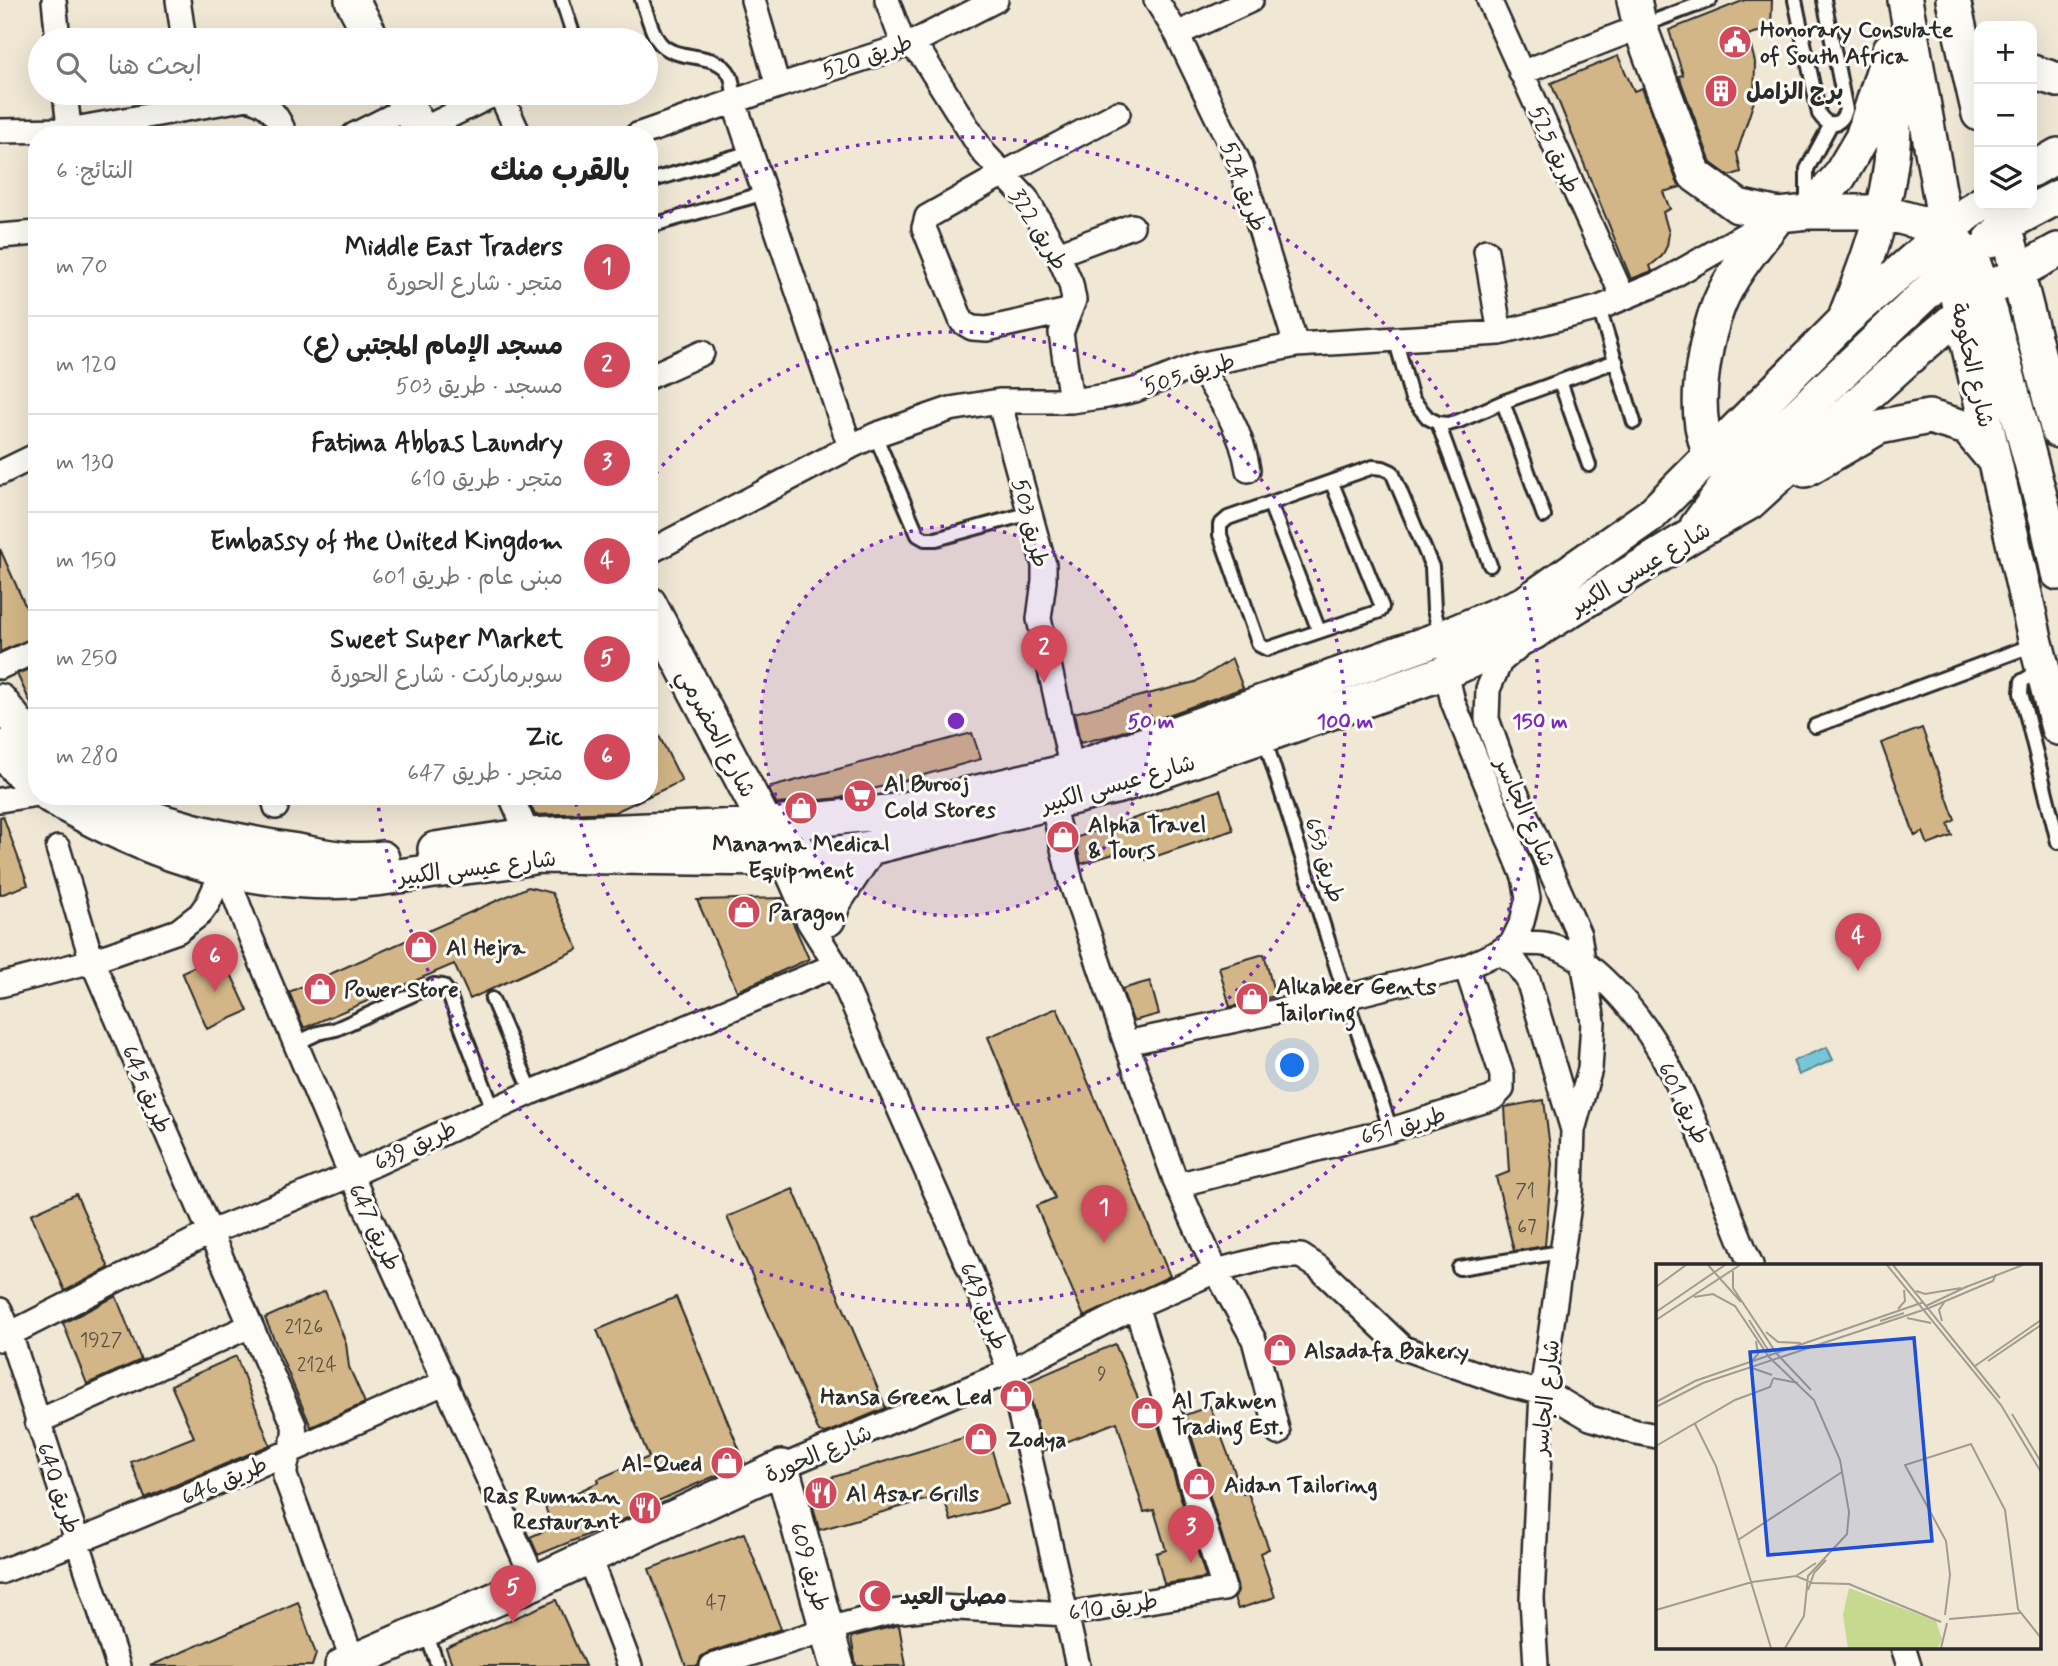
<!DOCTYPE html>
<html lang="ar">
<head>
<meta charset="utf-8">
<style>
  :root { --surface:#fff; --page:#f2f2f2; --text:#222; --muted:#767676; --line:#e0e0e0; --accent:#d1495b }
  body { margin:0; font-family:Mynerve,"Playpen Sans Arabic",sans-serif; background:var(--page); color:var(--text); direction:rtl }
  .controls { position:absolute; right:21px; top:21px; display:grid; overflow:hidden; border-radius:14px; box-shadow:0 7px 28px #0002 }
  .controls button { width:63px; height:63px; display:grid; place-items:center; padding:0; border:0; border-bottom:2px solid var(--line); background:var(--surface); color:var(--text); font:35px sans-serif }
  .you { position:absolute; left:1293px; top:1066px; width:24px; height:24px; margin:-18px; border:5px solid #fff; border-radius:50%; background:#1a73e8; box-shadow:0 0 0 10px #1a73e833 }
  .badge { display:grid; place-items:center; width:46px; height:46px; border-radius:50%; background:var(--accent); color:#fff; font-size:23px; font-weight:700 }
  .pin { position:absolute; translate:-50% -58px; filter:drop-shadow(0 2px 4px #0008) }
  .pin::after { content:''; position:absolute; top:37px; width:24px; height:21px; background:inherit; clip-path:polygon(0 0,100% 0,50% 100%) }
  .list { margin:0; padding:0; list-style:none }
  h2 { display:flex; justify-content:space-between; align-items:center; height:91px; margin:0; padding:0 28px; font-size:30px }
  h2 small { font-size:23px; font-weight:400; color:var(--muted) }
  .list li { display:grid; grid-template-columns:46px 1fr auto; gap:21px; align-items:center; box-sizing:border-box; height:98px; padding:0 28px; border-top:2px solid var(--line) }
  .list b { display:block; font-size:26px; white-space:nowrap }
  .list p { margin:0; font-size:23px; white-space:nowrap; color:var(--muted) }
  .list em { font-size:23px; font-style:normal; color:var(--muted) }
  .icon { flex:none; width:38px; height:38px; fill:none; stroke:currentColor; stroke-width:2; stroke-linecap:round; stroke-linejoin:round }
  .map { position:relative; flex:none; width:2058px; height:1666px; overflow:hidden; direction:ltr }
  .search { position:absolute; background:var(--surface); box-shadow:0 7px 28px #0002; left:28px; top:28px; width:630px; height:77px; display:flex; align-items:center; gap:18px; box-sizing:border-box; padding:0 24px; border-radius:38px; color:var(--muted); font-size:26px }
  .panel { position:absolute; background:var(--surface); box-shadow:0 7px 28px #0002; left:28px; top:126px; width:630px; height:679px; border-radius:28px; direction:rtl }
  .map>svg:first-child { display:block }
</style>
</head>
<body>
<div class="map">
<svg width="2058" height="1666" viewBox="0 0 2058 1666">
  <rect width="100%" height="100%" fill="#f0e7d5"/>
  <filter id="ink" filterUnits="userSpaceOnUse"><feTurbulence type="fractalNoise" baseFrequency=".0143" numOctaves="2"/><feDisplacementMap in="SourceGraphic" scale="14" xChannelSelector="R" yChannelSelector="G"/><feConvolveMatrix kernelMatrix="1 2 1 2 8 2 1 2 1" color-interpolation-filters="sRGB"/></filter>
  <g filter="url(#ink)">
    <!-- water -->
    <path fill="#79c5d8" stroke="#5a8793" stroke-width="2" d="M1827,1047L1833,1060L1799,1075L1793,1061Z"/>
    <!-- building -->
    <path fill="#d2b687" stroke="#2b2b2b" stroke-width="2" d="M1745,0H1772L1771,28L1748,35L1755,62L1754,101L1737,153L1741,172L1729,176L1711,163L1679,76L1683,75L1669,30Z
      M1618,56L1634,91L1642,88L1677,182L1681,187L1663,192L1670,209L1663,212L1669,233L1667,246L1662,256L1650,266L1652,271L1631,279L1551,83Z
      M0,549L37,632V636L0,652Z
      M1232,659L1243,688L1113,735L1080,743L1074,713L1195,682Z
      M37,666V717L17,674Z
      M649,716L682,781L649,796Z
      M1922,728L1955,820L1948,824L1952,836L1928,845L1923,832L1915,836L1881,743Z
      M972,733L981,759L895,783L840,798L777,804L768,788Z
      M1220,790L1233,830L1145,860L1140,846L1081,864L1075,838Z
      M526,796H649L615,812L535,815Z
      M3,816L28,885L0,895V817Z
      M528,887L552,893L578,949L470,999L454,964L304,1028L289,992Z
      M782,898L809,959L737,991L697,900Z
      M1264,954L1275,996L1230,1007L1219,967Z
      M209,960L227,965L248,1011L207,1029L182,972Z
      M1150,981L1159,1014L1133,1021L1122,989Z
      M1057,1008L1170,1276L1084,1317L1036,1206L1055,1198L988,1037Z
      M1544,1100L1552,1164L1545,1246L1514,1251L1496,1177L1509,1172L1505,1107Z
      M793,1189L886,1408L826,1433L819,1432L727,1217Z
      M76,1194L109,1268L65,1291L31,1214Z
      M325,1291L346,1343L349,1367L365,1403L311,1427L265,1318Z
      M116,1296L141,1360L87,1384L63,1323Z
      M676,1297L745,1463L653,1503L654,1506L616,1523L538,1555L530,1537L553,1527L545,1507L599,1482L598,1479L649,1457L597,1330Z
      M1115,1344L1142,1408L1150,1405L1156,1426L1158,1425L1206,1578L1164,1584L1156,1553L1166,1550L1154,1510L1144,1512L1117,1422L1043,1451L1027,1382Z
      M236,1356L270,1445L145,1498L131,1462L194,1437L171,1385Z
      M1210,1406L1243,1494L1248,1493L1269,1549L1260,1553L1275,1597L1238,1609L1234,1598L1238,1592L1237,1585L1185,1415Z
      M986,1431L1008,1504L951,1521L943,1495L819,1530L811,1498L820,1481Z
      M744,1533L781,1629L707,1653L701,1657L698,1666H686L649,1569Z
      M556,1600L585,1666H453L446,1648Z
      M298,1602L316,1654L312,1666H150Z
      M899,1625L906,1666H856L851,1637Z"/>
    <g fill="none" stroke-linecap="round" stroke-linejoin="round">
      <defs>
        <path id="lane" d="M562,0L575,40
          M642,0C647,13 652,36 662,45C680,62 718,51 730,75C734,82 733,94 734,102
          M1795,0L1819,114C1828,128 1841,126 1846,110L1824,0
          M1641,26L1710,0
          M649,181L751,152
          M1807,205V169L1831,124
          M653,225L765,193
          M1599,308L1634,422
          M1395,338L1412,399L1428,418L1438,423L1448,424L1459,421L1503,402L1616,361
          M1560,381L1589,465
          M1503,402L1544,516
          M1438,423L1490,565
          M875,435L918,535L925,539H936L1030,513
          M1332,483L1382,607L1380,611L1267,649L1259,645L1220,535V525L1228,518L1373,467L1383,468L1392,472L1432,567L1434,610L1441,637
          M1270,504L1319,631
          M2040,671L2022,681L2021,693L2058,842
          M1815,726L2036,644
          M1264,737L1346,997L1391,1130
          M492,999L532,1092
          M297,1043L318,1033L336,1029L434,985L443,986L448,992L493,1109
          M1459,1268L1561,1252
          M425,1630L438,1666"/>
        <path id="street" d="M54,0L58,40
          M178,0L184,40
          M753,0L778,86
          M887,0L904,46
          M1156,0L1177,34L1241,167L1296,345
          M1489,0L1623,297
          M1177,34L1251,0
          M910,44L923,57L983,152L1026,198L1058,254L1071,284L1074,300L1061,333L1071,401
          M1521,73L1640,27
          M65,93L70,135
          M500,93L519,135
          M734,102L850,447
          M421,130L497,93
          M0,131L69,130L248,98C269,104 278,115 285,135
          M354,135L408,108
          M637,135L778,86L910,44L996,0
          M0,236L37,233
          M1486,251L1500,333
          M1058,254L1132,226
          M1068,311L987,329L972,328L962,322L924,228L927,217L1003,174L1118,113
          M1198,365C1220,398 1242,430 1248,470
          M649,377L702,353
          M999,401L1044,565V581L1039,619L1072,770
          M0,473L37,455
          M649,552L850,447L875,435L950,409L999,401H1071L1107,396L1135,390L1198,365L1296,345L1500,333L1599,308L1664,281L1767,222
          M1520,645L1500,662L1488,689L1487,719L1502,761L1579,935L1593,1022L1590,1069L1573,1130L1571,1191L1542,1392L1532,1599L1536,1666
          M0,667L37,650
          M273,796L276,807
          M511,796L528,835L529,848
          M0,800L37,794
          M1052,803L1071,882L1126,1043L1177,1185L1216,1271L1254,1340L1278,1433
          M788,823L808,858L828,920
          M58,848L92,961L294,1425C297,1443 284,1457 285,1476L353,1661
          M777,849L809,922L836,965L971,1272L1010,1371L1078,1666
          M224,868L251,938L351,1175L535,1582
          M1512,943C1524,944 1538,942 1549,945C1570,950 1588,965 1603,979C1684,1054 1708,1168 1751,1265
          M1499,952L1516,963L1528,980L1573,1130
          M0,985L92,961L178,931L200,914L208,903L224,868
          M1126,1043L1346,997L1466,967L1499,952L1512,943L1522,922L1528,898L1524,877L1453,702L1446,672L1449,658
          M1177,1185L1391,1130L1493,1098L1502,1089V1075L1466,967
          M0,1310L10,1334L118,1666
          M0,1339L209,1233L351,1175L532,1092L836,965
          M37,1422L250,1326
          M782,1467L1010,1371L1136,1306L1216,1271L1273,1256H1301L1318,1267L1403,1348L1510,1385L1549,1394L1590,1418L1636,1432L1657,1436
          M588,1555L630,1666
          M0,1572C151,1514 299,1448 446,1382
          M1903,1647L1909,1666
          M712,1666L828,1629L892,1612L939,1607L1067,1614L1224,1589L1136,1306"/>
        <path id="secondary" d="M352,0L373,40
          M1634,0L1640,27L1695,175L1738,206L1779,215L1808,212H1882L1947,230L1974,264L1991,313L2048,526L2058,573
          M1905,0L1961,313L2036,643L2058,728
          M1953,0L1979,114
          M2032,72L2058,80
          M400,93L424,135
          M2032,170L2058,155
          M2000,205L2058,431
          M1808,212L1839,177L1862,138L1884,68
          M1990,241L2005,225L2058,197
          M1847,312C1873,249 1895,183 1894,114C1894,92 1891,70 1890,49
          M1710,457C1707,447 1704,436 1702,426C1696,391 1706,337 1719,304C1732,272 1758,243 1779,215
          M1805,470L1879,427L1929,417L1967,428L1992,458
          M1697,526L1734,475L1964,257
          M649,603L766,825
          M0,701L37,748
          M0,747L17,769L37,787
          M50,796C126,842 216,877 305,881C352,884 398,876 443,870C475,865 507,863 538,856L781,859L808,858L869,848L1123,785L1446,672L1533,633L1689,537L1749,503L1907,359L1985,293L2018,272L2058,250
          M100,796C160,827 225,839 291,850C322,855 350,863 382,858
          M435,849L528,835L766,825L897,811L1072,770L1441,638L1525,603L1652,514L1844,321L1947,230L1979,205
          M828,919L834,902L869,848
          M342,1666L535,1582L782,1467L837,1666"/>
      </defs>
      <!-- lane casing -->
      <use href="#lane" stroke="#2b2b2b" stroke-width="18"/>
      <!-- street casing -->
      <use href="#street" stroke="#2b2b2b" stroke-width="28"/>
      <!-- secondary casing -->
      <use href="#secondary" stroke="#2b2b2b" stroke-width="38"/>
      <!-- lane -->
      <use href="#lane" stroke="#fdfcf7" stroke-width="12"/>
      <!-- street -->
      <use href="#street" stroke="#fdfcf7" stroke-width="23"/>
      <!-- secondary -->
      <use href="#secondary" stroke="#fdfcf7" stroke-width="33"/>
    </g>
  </g>
  <!-- distance rings -->
  <circle cx="956" cy="721" r="195" fill="#7b2cbf" fill-opacity=".12"/>
  <g fill="none" stroke="#7b2cbf" stroke-width="3.5" stroke-dasharray="3.5 7">
    <circle cx="956" cy="721" r="195"/>
    <path d="M649 482A389 389 0 1 1 575 799"/>
    <path d="M651 223A584 584 0 1 1 377 797"/>
  </g>
  <!-- icons -->
  <defs>
    <symbol id="civic-disc" viewBox="-11 -11 22 22"><circle r="9.5" fill="#d1495b" stroke="#fdfcf7"/><path d="M-.6-6.5H3V-4.5H.6V-3L4-1V1h2V6H-6V1h2V-1L-.6-3ZM-1.2 2.5V6h2.4V2.5Z" fill="#fff"/></symbol>
    <symbol id="building-disc" viewBox="-11 -11 22 22"><circle r="9.5" fill="#d1495b" stroke="#fdfcf7"/><path d="M-4-6H4V6H1V3H-1V6H-4ZM-2.5-4.3h1.7v1.8h-1.7ZM.8-4.3h1.7v1.8H.8ZM-2.5-1h1.7V.8h-1.7ZM.8-1h1.7V.8H.8Z" fill="#fff"/></symbol>
    <symbol id="supermarket-disc" viewBox="-11 -11 22 22"><circle r="9.5" fill="#d1495b" stroke="#fdfcf7"/><path d="M-6-5.5h2.5l.6 2H6L4.5 2H-2.5L-4.4-4H-6ZM-1.5 3.2a1.3 1.3 0 1 0 .1 0ZM3 3.2a1.3 1.3 0 1 0 .1 0Z" fill="#fff"/></symbol>
    <symbol id="shop-disc" viewBox="-11 -11 22 22"><circle r="9.5" fill="#d1495b" stroke="#fdfcf7"/><path d="M-5-2.5h2.3a2.7 3.5 0 0 1 5.4 0H5L5.5 6h-11ZM-1.5-2.5h3a1.5 2.3 0 0 0-3 0Z" fill="#fff"/></symbol>
    <symbol id="restaurant-disc" viewBox="-11 -11 22 22"><circle r="9.5" fill="#d1495b" stroke="#fdfcf7"/><path d="M-5-6h1v4h1v-4h1v4h1v-4h1v5L-1.5 .5V6h-2V.5L-5-1ZM5-6V6H3V1.5H1.5Q1.5-4 5-6Z" fill="#fff"/></symbol>
    <symbol id="mosque-disc" viewBox="-11 -11 22 22"><circle r="9.5" fill="#d1495b" stroke="#fdfcf7"/><path d="M3.5-4.9A6 6 0 1 0 3.5 4.9A5 5 0 1 1 3.5-4.9Z" fill="#fff"/></symbol>
  </defs>
  <g fill-rule="evenodd">
    <use href="#civic-disc" x="1716" y="23" width="38" height="38"/>
    <use href="#building-disc" x="1702" y="72" width="38" height="38"/>
    <use href="#supermarket-disc" x="841" y="777" width="38" height="38"/>
    <use href="#shop-disc" x="782" y="789" width="38" height="38"/>
    <use href="#shop-disc" x="1044" y="818" width="38" height="38"/>
    <use href="#shop-disc" x="725" y="893" width="38" height="38"/>
    <use href="#shop-disc" x="402" y="928" width="38" height="38"/>
    <use href="#shop-disc" x="301" y="970" width="38" height="38"/>
    <use href="#shop-disc" x="1233" y="980" width="38" height="38"/>
    <use href="#shop-disc" x="1261" y="1331" width="38" height="38"/>
    <use href="#shop-disc" x="997" y="1377" width="38" height="38"/>
    <use href="#shop-disc" x="1128" y="1394" width="38" height="38"/>
    <use href="#shop-disc" x="962" y="1420" width="38" height="38"/>
    <use href="#shop-disc" x="708" y="1444" width="38" height="38"/>
    <use href="#shop-disc" x="1180" y="1465" width="38" height="38"/>
    <use href="#restaurant-disc" x="802" y="1474" width="38" height="38"/>
    <use href="#restaurant-disc" x="626" y="1489" width="38" height="38"/>
    <use href="#mosque-disc" x="856" y="1577" width="38" height="38"/>
  </g>
  <g text-anchor="middle" stroke-width="6" stroke-linejoin="round" paint-order="stroke">
    <!-- number labels -->
    <g font-size="19" fill="#554e42">
      <text x="1525" y="1197">71</text>
      <text x="1527" y="1233">67</text>
      <text x="304" y="1333">2126</text>
      <text x="101" y="1346">1927</text>
      <text x="317" y="1371">2124</text>
      <text x="1102" y="1380">9</text>
      <text x="716" y="1609">47</text>
    </g>
    <!-- poi labels -->
    <g font-size="23" font-weight="bold" fill="#2b2b2b" stroke="#fdfcf7" text-anchor="start">
      <text x="1760" y="37">Honorary Consulate<tspan x="1760" dy="26">of South Africa</tspan></text>
      <text x="1746" y="99">برج الزامل</text>
      <text x="884" y="791">Al Burooj<tspan x="884" dy="26">Cold Stores</tspan></text>
      <text x="1088" y="832">Alpha Travel<tspan x="1088" dy="26">&amp; Tours</tspan></text>
      <text x="801" y="851" text-anchor="middle">Manama Medical<tspan x="801" dy="26">Equipment</tspan></text>
      <text x="768" y="920">Paragon</text>
      <text x="446" y="955">Al Hejra</text>
      <text x="1276" y="994">Alkabeer Gents<tspan x="1276" dy="26">Tailoring</tspan></text>
      <text x="344" y="997">Power Store</text>
      <text x="1304" y="1358">Alsadafa Bakery</text>
      <text x="992" y="1404" text-anchor="end">Hansa Green Led</text>
      <text x="1172" y="1408">Al Takwen<tspan x="1172" dy="26">Trading Est.</tspan></text>
      <text x="1006" y="1447">Zodya</text>
      <text x="702" y="1471" text-anchor="end">Al-Qued</text>
      <text x="1224" y="1492">Aidan Tailoring</text>
      <text x="846" y="1501">Al Asar Grills</text>
      <text x="620" y="1503" text-anchor="end">Ras Rumman<tspan x="620" dy="26">Restaurant</tspan></text>
      <text x="900" y="1604">مصلى العيد</text>
    </g>
    <!-- street labels -->
    <g font-size="23" fill="#2b2b2b" stroke="#fdfcf7">
      <text transform="translate(867 56) rotate(-19)" y="8">طريق 520</text>
      <text transform="translate(1555 149) rotate(66)" y="8">طريق 525</text>
      <text transform="translate(1244 186) rotate(70)" y="8">طريق 524</text>
      <text transform="translate(1039 229) rotate(59)" y="8">طريق 322</text>
      <text transform="translate(1973 365) rotate(77)" y="8">شارع الحكومة</text>
      <text transform="translate(1189 373) rotate(-17)" y="8">طريق 505</text>
      <text transform="translate(1031 523) rotate(76)" y="8">طريق 503</text>
      <text transform="translate(1640 568) rotate(-31)" y="8">شارع عيسى الكبير</text>
      <text transform="translate(717 733) rotate(62)" y="8">شارع الحضرمي</text>
      <text transform="translate(1118 783) rotate(-16)" y="8">شارع عيسى الكبير</text>
      <text transform="translate(1526 812) rotate(66)" y="8">شارع الجاسر</text>
      <text transform="translate(1325 860) rotate(73)" y="8">طريق 653</text>
      <text transform="translate(477 867) rotate(-7)" y="8">شارع عيسى الكبير</text>
      <text transform="translate(147 1089) rotate(67)" y="8">طريق 645</text>
      <text transform="translate(1684 1103) rotate(64)" y="8">طريق 601</text>
      <text transform="translate(1403 1125) rotate(-16)" y="8">طريق 651</text>
      <text transform="translate(415 1145) rotate(-25)" y="8">طريق 639</text>
      <text transform="translate(375 1227) rotate(65)" y="8">طريق 647</text>
      <text transform="translate(984 1306) rotate(68)" y="8">طريق 649</text>
      <text transform="translate(1545 1397) rotate(-84)" y="8">شارع الجاسر</text>
      <text transform="translate(818 1453) rotate(-23)" y="8">شارع الحورة</text>
      <text transform="translate(224 1480) rotate(-23)" y="8">طريق 646</text>
      <text transform="translate(59 1488) rotate(72)" y="8">طريق 640</text>
      <text transform="translate(810 1567) rotate(74)" y="8">طريق 609</text>
      <text transform="translate(1113 1606) rotate(-8)" y="8">طريق 610</text>
    </g>
  </g>
  <!-- overview -->
  <g transform="translate(1656 1264)">
    <rect width="385" height="385" fill="#f0e7d5"/>
    <path d="M193,324L280,357L286,375L282,384H192L187,351Z" fill="#c6da8f"/>
    <path fill="none" stroke="#a19c91" stroke-width="2" d="M52,1L85,38M231,1L345,141L385,208M237,1L344,134M77,7V24L121,90L155,126M0,23L30,1M310,23L367,1M260,27L269,30L305,24M38,33L57,30L79,42L113,93L158,136L184,196L193,248L191,270L152,312L148,352L129,384M270,42L312,22M273,44L337,17L340,10M242,45L249,37L248,26M0,48L69,1M251,54L275,59M0,56L84,1M93,56L114,89M224,57L248,49M286,57L283,46L289,37M110,68L122,78L145,79M96,97L102,90L100,77M332,97L385,61M319,102L385,56M96,104L116,111M117,114L142,119M0,138L39,117L268,38M0,143L47,119L273,44M356,150L385,198M39,160L60,202L115,384M0,182L79,136L114,123L117,115M82,276L186,208M140,312L160,299M152,326L158,309L170,296M0,346L96,318L140,312L157,319L193,320L285,358M289,351L294,311L290,277L249,201L315,180L349,246L362,345L385,374M293,355L364,349M285,384L291,359"/>
    <path fill="#1d4ed8" fill-opacity="0.15" stroke="#1d4ed8" stroke-width="3.5" d="M258,74L276,277L112,291L94,88Z"/>
    <rect width="385" height="385" fill="none" stroke="#2b2b2b" stroke-width="3.5"/>
  </g>
  <circle cx="956" cy="721" r="10" fill="#7b2cbf" stroke="#fdfcf7" stroke-width="3.5"/>
  <g font-size="21" text-anchor="middle" font-weight="bold" fill="#7b2cbf" stroke="#fdfcf7" stroke-width="6" stroke-linejoin="round" paint-order="stroke">
    <text x="1151" y="728">50 m</text>
    <text x="1345" y="728">100 m</text>
    <text x="1540" y="728">150 m</text>
  </g>
</svg>
<div class="controls">
<button>+</button>
<button>−</button>
<button><svg class="icon" aria-label="layers" viewBox="0 0 24 24"><path d="M12 4l9 5-9 5-9-5zM3 14l9 5 9-5"/></svg></button>
</div>
<div class="you"></div>
<div class="pin badge" style="left:1104px;top:1243px">1</div>
<div class="pin badge" style="left:1044px;top:683px">2</div>
<div class="pin badge" style="left:1191px;top:1563px">3</div>
<div class="pin badge" style="left:1858px;top:971px">4</div>
<div class="pin badge" style="left:513px;top:1623px">5</div>
<div class="pin badge" style="left:215px;top:992px">6</div>
<div class="search"><svg class="icon" aria-label="search" viewBox="0 0 24 24"><circle cx="10" cy="10" r="6"/><path d="M15 15l6 6"/></svg>ابحث هنا</div>
<section class="panel">
<h2>بالقرب منك<small>النتائج: 6</small></h2>
<ul class="list">
<li><span class="badge">1</span><div><b>Middle East Traders</b><p>متجر · شارع الحورة</p></div><em>70 m</em></li>
<li><span class="badge">2</span><div><b>مسجد الإمام المجتبى (ع)</b><p>مسجد · طريق 503</p></div><em>120 m</em></li>
<li><span class="badge">3</span><div><b>Fatima Abbas Laundry</b><p>متجر · طريق 610</p></div><em>130 m</em></li>
<li><span class="badge">4</span><div><b>Embassy of the United Kingdom</b><p>مبنى عام · طريق 601</p></div><em>150 m</em></li>
<li><span class="badge">5</span><div><b>Sweet Super Market</b><p>سوبرماركت · شارع الحورة</p></div><em>250 m</em></li>
<li><span class="badge">6</span><div><b>Zic</b><p>متجر · طريق 647</p></div><em>280 m</em></li>
</ul>
</section>
</div>
</body>
</html>
